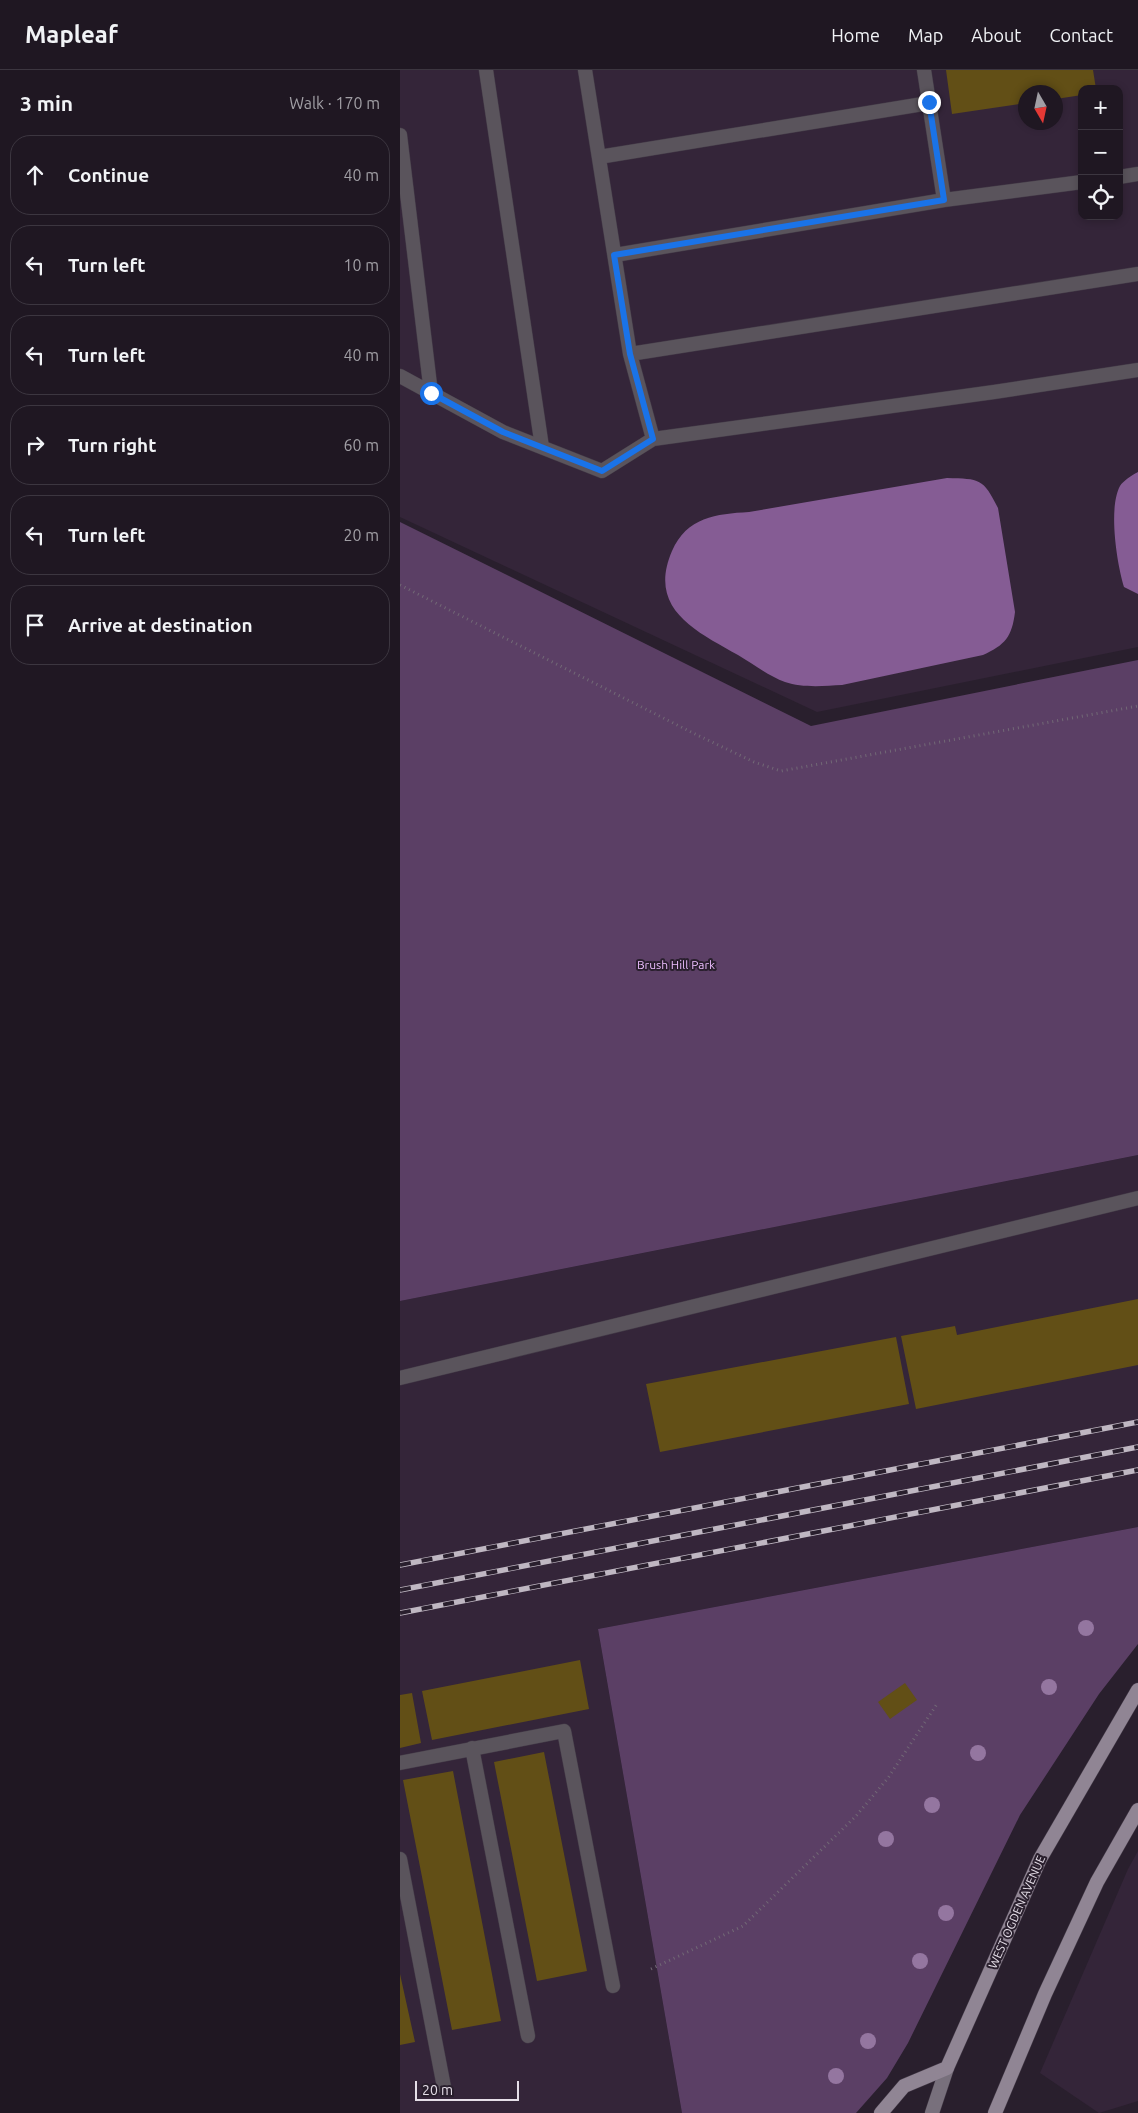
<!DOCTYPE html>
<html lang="en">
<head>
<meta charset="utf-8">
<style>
  :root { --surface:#1f1722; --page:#27202a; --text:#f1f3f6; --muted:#a19fa5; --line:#3c3640 }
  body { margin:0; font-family:Ubuntu,sans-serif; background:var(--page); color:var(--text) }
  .controls { position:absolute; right:15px; top:15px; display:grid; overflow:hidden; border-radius:10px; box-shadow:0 2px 8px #0003 }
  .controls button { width:45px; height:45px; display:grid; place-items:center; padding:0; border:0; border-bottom:1px solid var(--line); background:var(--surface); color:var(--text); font:25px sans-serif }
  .compass { position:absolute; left:618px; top:15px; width:45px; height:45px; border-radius:50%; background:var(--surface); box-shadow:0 2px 8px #0003; rotate:171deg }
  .scale { position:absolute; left:15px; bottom:12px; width:104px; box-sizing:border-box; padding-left:5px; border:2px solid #e5dee8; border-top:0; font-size:14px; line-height:18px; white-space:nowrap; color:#e5dee8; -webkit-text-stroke:4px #291f2d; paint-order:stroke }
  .stop { position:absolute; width:15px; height:15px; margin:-11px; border:4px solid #1a73e8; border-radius:50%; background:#fff }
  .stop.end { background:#1a73e8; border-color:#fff; box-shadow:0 1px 5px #0008 }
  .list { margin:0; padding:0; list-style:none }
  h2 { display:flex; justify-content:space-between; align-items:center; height:65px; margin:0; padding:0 20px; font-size:21px }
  h2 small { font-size:16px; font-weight:400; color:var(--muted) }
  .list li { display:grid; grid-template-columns:32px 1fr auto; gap:15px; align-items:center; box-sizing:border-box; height:80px; margin:0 10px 10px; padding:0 10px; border:1px solid var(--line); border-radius:20px }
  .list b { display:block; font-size:19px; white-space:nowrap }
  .list em { font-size:16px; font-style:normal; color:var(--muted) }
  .icon { flex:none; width:28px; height:28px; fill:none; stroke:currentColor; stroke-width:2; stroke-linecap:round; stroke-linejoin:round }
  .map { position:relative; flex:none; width:738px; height:2043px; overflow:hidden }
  header { display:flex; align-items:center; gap:30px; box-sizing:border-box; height:70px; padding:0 25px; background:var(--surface); border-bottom:1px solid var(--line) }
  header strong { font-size:24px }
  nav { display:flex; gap:28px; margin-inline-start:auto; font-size:18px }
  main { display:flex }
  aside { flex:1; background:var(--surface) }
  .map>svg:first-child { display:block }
</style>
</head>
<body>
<header>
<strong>Mapleaf</strong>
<nav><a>Home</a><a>Map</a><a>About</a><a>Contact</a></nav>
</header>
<main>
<aside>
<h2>3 min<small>Walk · 170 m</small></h2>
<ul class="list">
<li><svg class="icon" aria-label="ahead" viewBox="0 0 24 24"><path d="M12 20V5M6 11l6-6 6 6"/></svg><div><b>Continue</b></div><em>40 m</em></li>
<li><svg class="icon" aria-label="left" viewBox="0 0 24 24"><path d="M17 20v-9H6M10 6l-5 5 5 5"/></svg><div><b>Turn left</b></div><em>10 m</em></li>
<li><svg class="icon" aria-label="left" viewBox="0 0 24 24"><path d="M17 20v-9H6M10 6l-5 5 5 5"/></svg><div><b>Turn left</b></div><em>40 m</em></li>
<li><svg class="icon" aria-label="right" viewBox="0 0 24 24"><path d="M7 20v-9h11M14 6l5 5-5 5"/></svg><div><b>Turn right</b></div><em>60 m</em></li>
<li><svg class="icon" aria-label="left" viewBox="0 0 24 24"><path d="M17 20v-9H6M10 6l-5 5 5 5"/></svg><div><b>Turn left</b></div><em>20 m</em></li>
<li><svg class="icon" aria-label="arrive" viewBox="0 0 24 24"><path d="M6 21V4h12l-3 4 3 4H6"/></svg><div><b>Arrive at destination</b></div></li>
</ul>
</aside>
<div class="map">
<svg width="738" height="2043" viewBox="0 0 738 2043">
  <rect width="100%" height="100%" fill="#291f2d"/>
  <!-- built -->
  <path fill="#342539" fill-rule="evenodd" d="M0,0H738V577L417,642L0,447ZM682,19H719V146H682ZM626,22H656V52H626Z
    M738,1085V1457L198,1559L282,2043H0V1231Z
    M738,1781V2031L699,2043L640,2003L728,1799Z"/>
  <!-- green -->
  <path fill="#5b3f65" d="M0,452L411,656L738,590V1085L0,1231Z
    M738,1457V1574L699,1624L620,1745L508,1973L487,2008L456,2043H282L198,1559Z"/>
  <!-- water -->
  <path fill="#855c94" d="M738,402V524L724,517C717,494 708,438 720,416C723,411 732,405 738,402Z
    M547,408C580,409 583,408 598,438L615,542C612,567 605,575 583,585L442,615C424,616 402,618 385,612C369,606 353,594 338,585C296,561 247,539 272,481C287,447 316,444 349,442Z"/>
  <!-- building -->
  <path fill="#624f16" d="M546,0H693L696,19H682V25L656,29V22H626V33L552,44Z
    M738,1229V1295L516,1339L501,1266L555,1256L557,1265Z
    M496,1267L509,1334L260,1382L246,1314Z
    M180,1590L189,1639L32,1670L22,1621Z
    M505,1613L517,1630L490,1649L478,1632Z
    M12,1623L21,1673L0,1678V1625Z
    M144,1682L187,1901L137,1911L94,1692Z
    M53,1701L101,1951L52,1960L3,1710Z
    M0,1904L15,1972L0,1975Z"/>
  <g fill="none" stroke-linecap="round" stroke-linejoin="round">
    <defs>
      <path id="service" d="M86,0L142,377
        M185,0L230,284
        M524,0L544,130L682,112
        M0,65L31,323
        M199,87L529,33
        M719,107L738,104
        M215,185L544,130
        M0,306L103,362L202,401L253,369L594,322L738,300
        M253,369L230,284L738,204
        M0,1308L738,1128
        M72,1678L128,1966
        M0,1693L164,1661L213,1916
        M0,1789L44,2017"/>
      <path id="secondary" d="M532,2043L547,1998"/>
      <path id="primary" d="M481,2043L504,2016L547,1998L640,1789L738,1620
        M595,2043L645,1924L697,1812L738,1740"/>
    </defs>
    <!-- service casing -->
    <use href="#service" stroke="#433a47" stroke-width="15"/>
    <!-- secondary casing -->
    <use href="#secondary" stroke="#433a47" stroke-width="15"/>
    <!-- primary casing -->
    <use href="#primary" stroke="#433a47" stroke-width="15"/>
    <!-- path -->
    <path stroke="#726976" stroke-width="3" stroke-dasharray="1 4" stroke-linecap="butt" d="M0,515L293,663L354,692L381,701L738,636
      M251,1899L343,1856L456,1746L488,1708L537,1634"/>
    <!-- service -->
    <use href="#service" stroke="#5a545c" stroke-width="14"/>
    <!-- secondary -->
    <use href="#secondary" stroke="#78707c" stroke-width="14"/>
    <!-- primary -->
    <use href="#primary" stroke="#908594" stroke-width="14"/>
    <defs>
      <path id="rail" d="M0,1495L738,1352
        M0,1520L738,1377
        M0,1543L738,1400"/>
    </defs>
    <!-- rail casing -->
    <use href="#rail" stroke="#bfb7c2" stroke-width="5.5"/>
    <!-- rail -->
    <use href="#rail" stroke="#291f2d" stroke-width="4" stroke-dasharray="11" stroke-linecap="butt"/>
  </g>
  <!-- trees -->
  <g fill="#9476a0">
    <circle cx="686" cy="1558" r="8"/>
    <circle cx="649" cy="1617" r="8"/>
    <circle cx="578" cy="1683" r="8"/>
    <circle cx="532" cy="1735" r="8"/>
    <circle cx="486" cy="1769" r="8"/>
    <circle cx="546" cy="1843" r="8"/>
    <circle cx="520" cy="1891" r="8"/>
    <circle cx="468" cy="1971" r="8"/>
    <circle cx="436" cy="2006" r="8"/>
  </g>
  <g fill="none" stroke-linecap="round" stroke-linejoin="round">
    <!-- route -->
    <path stroke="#1a73e8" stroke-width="6" d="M31,323L103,362L202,401L253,369L230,284L214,185L544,130L529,32"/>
  </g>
  <g text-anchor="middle" stroke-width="4" stroke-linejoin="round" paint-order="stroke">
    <!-- park labels -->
    <g font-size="12" fill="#ecbdfe" stroke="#291f2d">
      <text x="276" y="899">Brush Hill Park</text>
    </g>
    <!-- street labels -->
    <g font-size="12" fill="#e5dee8" stroke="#291f2d">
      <text transform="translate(617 1842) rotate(-66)" y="4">WEST OGDEN AVENUE</text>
    </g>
  </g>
</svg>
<div class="controls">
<button>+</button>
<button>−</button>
<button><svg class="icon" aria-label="locate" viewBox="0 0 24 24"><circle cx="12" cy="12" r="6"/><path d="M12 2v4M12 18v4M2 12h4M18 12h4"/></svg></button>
</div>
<svg class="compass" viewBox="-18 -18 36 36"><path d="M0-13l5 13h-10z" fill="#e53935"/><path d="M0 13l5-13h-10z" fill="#a19fa5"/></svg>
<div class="scale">20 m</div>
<div class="stop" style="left:31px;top:323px"></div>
<div class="stop end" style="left:529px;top:32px"></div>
</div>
</main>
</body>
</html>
